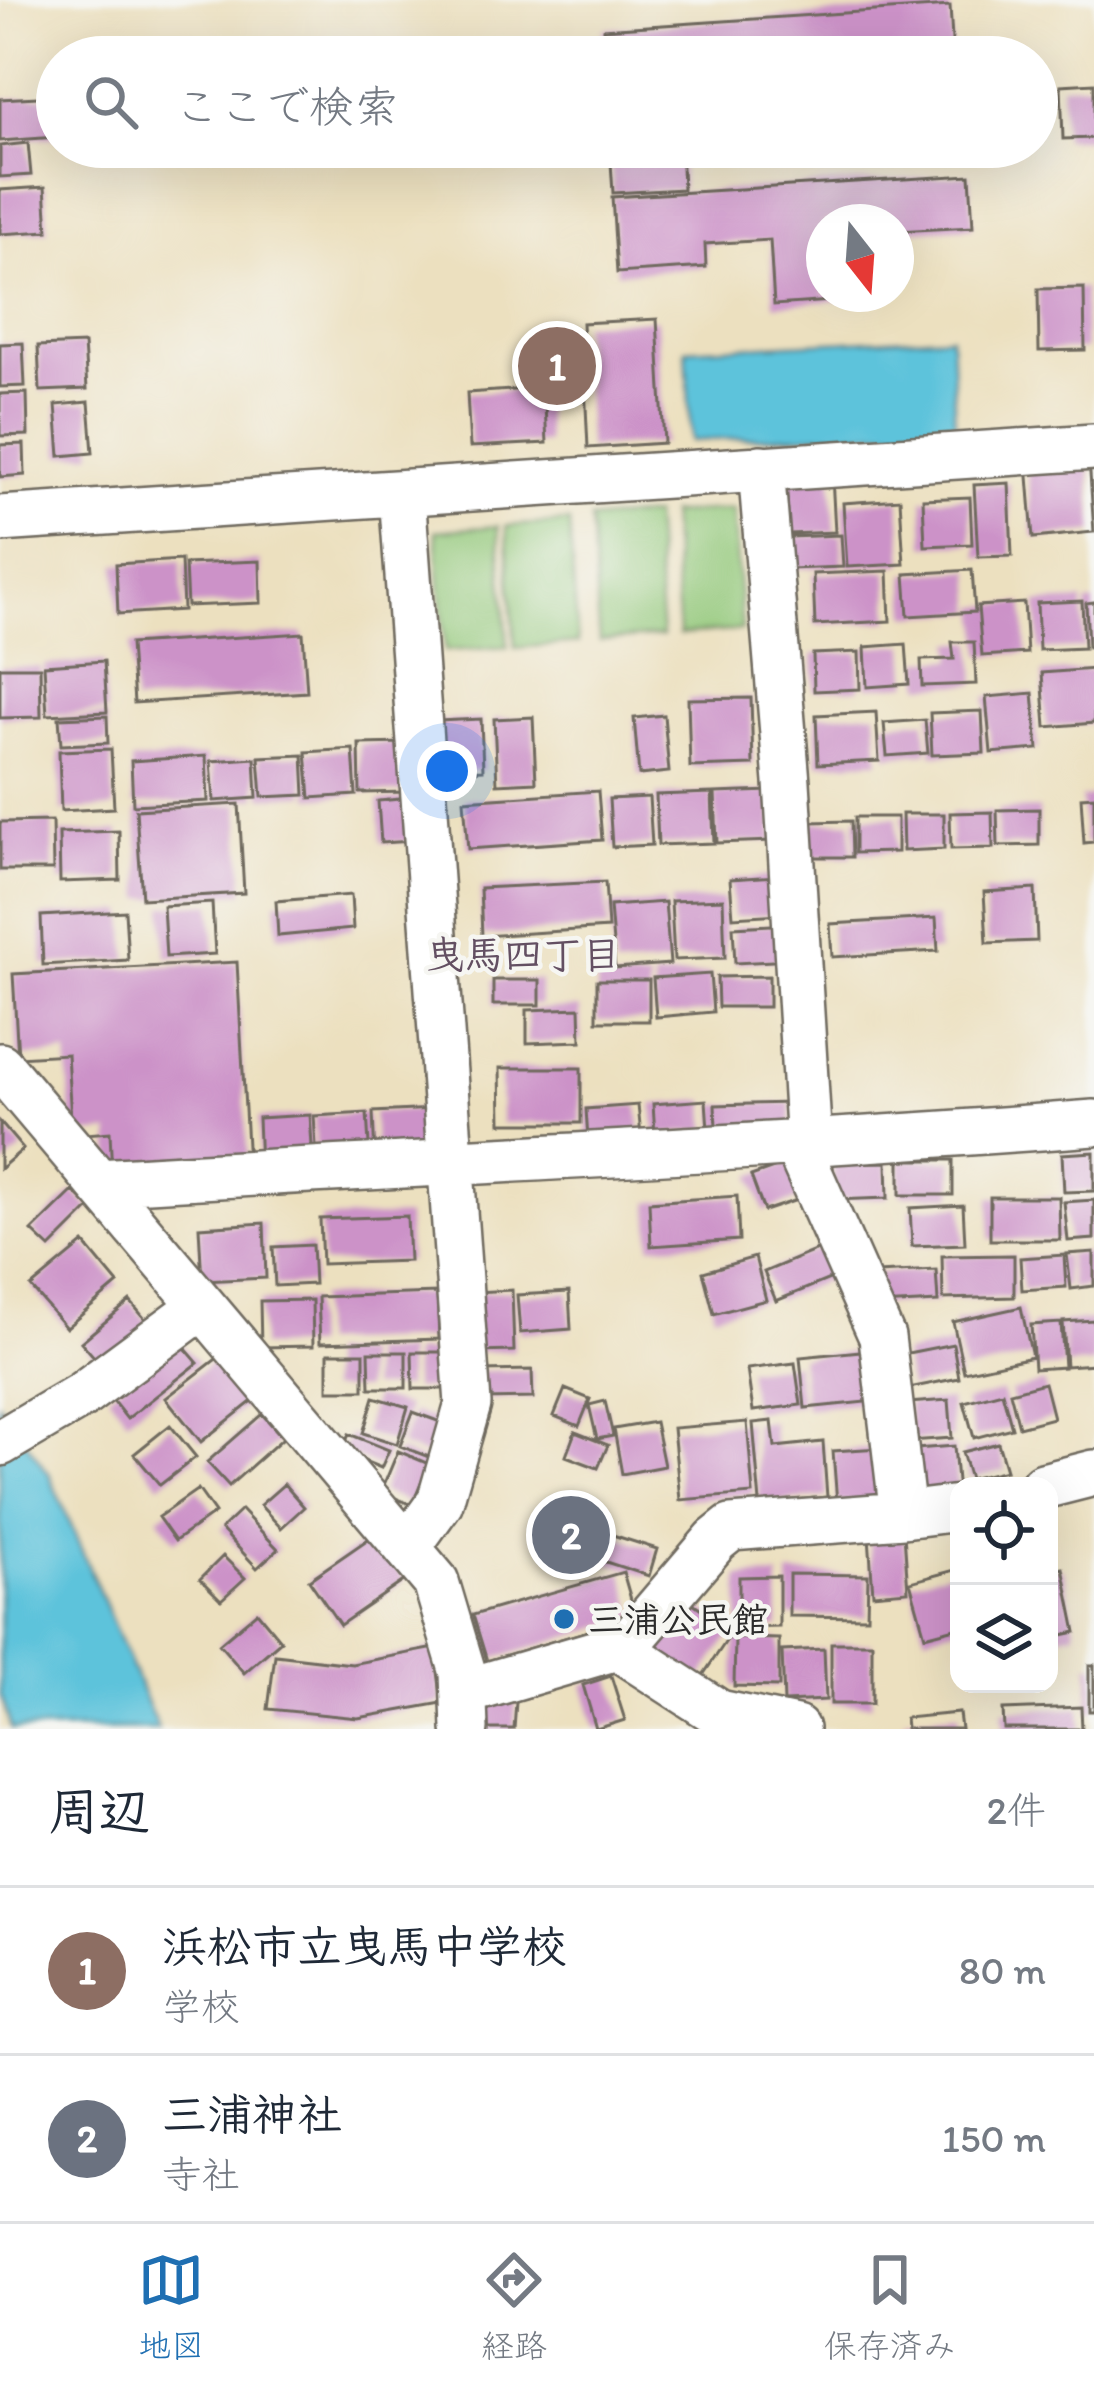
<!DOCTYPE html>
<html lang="ja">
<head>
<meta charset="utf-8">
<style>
  :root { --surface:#fff; --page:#f6f6f7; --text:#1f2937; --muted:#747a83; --line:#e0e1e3; --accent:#1f6fb2 }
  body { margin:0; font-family:Itim,"Klee One",sans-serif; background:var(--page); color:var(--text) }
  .controls { position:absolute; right:36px; bottom:36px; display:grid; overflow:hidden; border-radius:24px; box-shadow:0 12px 48px #0002 }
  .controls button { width:108px; height:108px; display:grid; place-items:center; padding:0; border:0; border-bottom:3px solid var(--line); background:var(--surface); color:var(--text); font:60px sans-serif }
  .compass { position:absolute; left:806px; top:204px; width:108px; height:108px; border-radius:50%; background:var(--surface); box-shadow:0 12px 48px #0002; rotate:163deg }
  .you { position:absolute; left:447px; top:771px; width:42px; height:42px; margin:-30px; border:9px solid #fff; border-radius:50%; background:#1a73e8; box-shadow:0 0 0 18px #1a73e833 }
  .badge { display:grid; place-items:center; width:78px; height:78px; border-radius:50%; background:var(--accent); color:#fff; font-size:39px; font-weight:700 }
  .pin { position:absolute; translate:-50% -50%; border:6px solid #fff; box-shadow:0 3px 12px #0006 }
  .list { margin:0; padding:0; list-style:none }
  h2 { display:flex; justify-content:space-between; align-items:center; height:156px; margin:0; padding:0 48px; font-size:51px }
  h2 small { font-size:39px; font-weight:400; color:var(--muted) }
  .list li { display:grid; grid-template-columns:78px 1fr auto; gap:36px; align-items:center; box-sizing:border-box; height:168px; padding:0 48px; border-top:3px solid var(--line) }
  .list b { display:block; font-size:45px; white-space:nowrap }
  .list p { margin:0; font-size:39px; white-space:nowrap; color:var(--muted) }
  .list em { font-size:39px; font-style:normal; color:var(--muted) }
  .icon { flex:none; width:66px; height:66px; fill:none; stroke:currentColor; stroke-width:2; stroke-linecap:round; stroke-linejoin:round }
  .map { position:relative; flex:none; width:1094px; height:1729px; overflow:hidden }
  .search { position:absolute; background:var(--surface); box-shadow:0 12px 48px #0002; left:36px; right:36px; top:36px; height:132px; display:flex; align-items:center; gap:30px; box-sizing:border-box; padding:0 42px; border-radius:66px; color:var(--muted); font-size:45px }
  .sheet { height:492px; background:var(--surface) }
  nav { display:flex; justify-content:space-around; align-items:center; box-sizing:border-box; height:168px; border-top:3px solid var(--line); background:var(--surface); font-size:33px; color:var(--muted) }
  nav a { display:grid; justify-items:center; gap:6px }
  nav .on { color:var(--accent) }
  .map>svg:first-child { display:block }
</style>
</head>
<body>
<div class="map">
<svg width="1094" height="1729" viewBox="0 0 1094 1729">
  <rect width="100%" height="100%" fill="#f6f6f2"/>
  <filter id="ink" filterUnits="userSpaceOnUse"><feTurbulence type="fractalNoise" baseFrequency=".00833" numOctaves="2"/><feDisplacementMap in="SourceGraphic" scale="24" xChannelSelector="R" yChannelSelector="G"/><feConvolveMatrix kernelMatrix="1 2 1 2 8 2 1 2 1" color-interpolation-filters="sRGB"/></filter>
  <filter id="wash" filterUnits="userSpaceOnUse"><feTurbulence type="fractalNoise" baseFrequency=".004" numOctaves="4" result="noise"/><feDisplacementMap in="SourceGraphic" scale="48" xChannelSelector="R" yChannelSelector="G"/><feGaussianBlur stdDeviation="2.7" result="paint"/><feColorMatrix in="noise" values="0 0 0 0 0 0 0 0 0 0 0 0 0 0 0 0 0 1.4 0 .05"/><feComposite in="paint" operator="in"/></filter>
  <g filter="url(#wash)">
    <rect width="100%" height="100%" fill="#ece0bf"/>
    <!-- green -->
    <path fill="#93c879" stroke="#5f7a52" stroke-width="3" d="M733,509L742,630L679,635L670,514Z
      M653,515L662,636L600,641L590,520Z
      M569,522L578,643L515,648L506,526Z
      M498,526L508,647L445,651L436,531Z"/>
    <!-- water -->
    <path fill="#5dc3db" stroke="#447783" stroke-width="3" d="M951,336L955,428L691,441L686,349Z
      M0,1405L49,1474L158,1729H11L0,1692Z"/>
    <g id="blocks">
      <!-- building -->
      <path fill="#cc92c8" d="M950,6L953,57H605L603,29Z
        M1094,83V138L1063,139L1061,85Z
        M57,96V137L0,141V99Z
        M28,143L31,175L0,177V146Z
        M610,147H681L683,189L613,193Z
        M970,175L973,227L896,231V222H824V294H860L861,299L774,305L770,240L705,244L706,267L617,273L612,197Z
        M45,187L48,231L0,234V190Z
        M1084,288L1085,350L1039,351L1038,289Z
        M657,319L664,443L588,448L582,323Z
        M23,343L25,386L0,387V344Z
        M84,344L87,389L40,391L38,346Z
        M544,388L547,443L470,447L467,393Z
        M27,393L28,435L0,436V394Z
        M89,402L93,453L60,456L56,405Z
        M24,444L25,475L0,477V445Z
        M1089,459L1094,532L1033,538L1027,464Z
        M832,476L835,532L789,534L786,479Z
        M1009,483L1012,556L978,557L974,485Z
        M970,497L972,544L925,546L923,499Z
        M900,499L904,564L847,567L843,503Z
        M841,535L843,567L790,569L789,537Z
        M181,560L183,610L118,614L116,564Z
        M260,561L261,603L187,606L185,564Z
        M972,570L975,612L908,616L905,574Z
        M888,571L890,621L815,625L813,574Z
        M1082,601L1084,648L1039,650L1037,603Z
        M1094,602V647H1088L1086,603Z
        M1024,603L1027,653L982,656L978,606Z
        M303,633L307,692L134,703L130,644Z
        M952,642H974L976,684L922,686L921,660L954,659Z
        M906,644L909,684L867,687L865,647Z
        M859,652L860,689L814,691L813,654Z
        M104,661L107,712L47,715L44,665Z
        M0,667H40L41,717L0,718Z
        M1094,669V723L1046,727L1042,673Z
        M1033,693L1038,749L991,753L986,697Z
        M751,698L753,765L690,767L688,699Z
        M982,711L984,753L932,755L930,713Z
        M876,712L879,761L818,764L816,715Z
        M664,715L669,772L639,775L634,718Z
        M107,716L108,743L61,745L59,718Z
        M533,717L536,782L497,784L494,719Z
        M481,719L483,770L441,772L438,721Z
        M925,720L928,753L887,756L884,723Z
        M408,743L410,792L360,793L359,744Z
        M111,749L114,808L61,811L59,751Z
        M353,749L356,795L310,798L306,752Z
        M303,755L305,795L262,797L259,757Z
        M206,756L208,801L133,805L131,761Z
        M255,758L257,798L214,801L211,761Z
        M598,791L602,840L468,849L464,800Z
        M771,791L773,841L717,843L715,793Z
        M712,793L714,843L658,845L656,795Z
        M1094,796V842L1084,843L1081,797Z
        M649,797L652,845L612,847L609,799Z
        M411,798L413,841L381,843L378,801Z
        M239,804L244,893L142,899L136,810Z
        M1039,809V845L998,846L997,810Z
        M992,812L993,848L951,849L950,813Z
        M902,814H944V849L903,851Z
        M855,817H897V852L855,853Z
        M52,821L53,870H0V822Z
        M851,821L852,857H810V822Z
        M119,831L120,880L60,882L59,833Z
        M778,876L781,914L733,917L730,879Z
        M605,882L608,928L482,936L480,888Z
        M1035,889L1037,941L987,943L984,892Z
        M351,895L353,929L278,936L276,901Z
        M723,899L725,958L674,960L671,901Z
        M665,902L670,964L615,968L610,906Z
        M212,903L215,954L166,957L163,906Z
        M125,911L128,960L43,965L41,916Z
        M936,918L938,951L832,957L830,924Z
        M789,924L791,960L735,963L733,927Z
        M237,962L248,1165L112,1173L110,1132L72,1135L67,1054L18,1057L13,974Z
        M710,974L713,1012L656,1017L653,978Z
        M769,976V1007H718L717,977Z
        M493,980H540V1005H493Z
        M597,980H649V1021H597Z
        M580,1008L581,1041L527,1043V1010Z
        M500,1068H581V1123H501Z
        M706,1100L708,1130L655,1135L653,1104Z
        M791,1103V1125L716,1127L715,1105Z
        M638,1105L641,1135L588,1139L586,1109Z
        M435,1109L437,1155L375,1159L373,1112Z
        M367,1113L370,1161L317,1163L314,1116Z
        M310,1115L313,1162L260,1165L258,1118Z
        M0,1122L23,1149L0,1169Z
        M1094,1152V1191L1064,1192L1062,1154Z
        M796,1160L809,1196L764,1211L751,1176Z
        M900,1160H953V1195H900Z
        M887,1162L888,1198L834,1200L833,1163Z
        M73,1191L90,1208L50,1248L32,1231Z
        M737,1196L739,1240L651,1246L649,1202Z
        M990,1197H1059L1060,1240H990Z
        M1094,1200V1239L1068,1241L1064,1202Z
        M963,1205L965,1244L912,1246L910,1208Z
        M407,1216L409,1261L322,1264L320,1219Z
        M264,1223L266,1278L202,1281L199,1227Z
        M84,1243L118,1284L66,1328L31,1287Z
        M312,1245L314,1284L275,1286L273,1247Z
        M829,1245L842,1274L776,1301L764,1272Z
        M1094,1252V1286L1071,1289L1067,1254Z
        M1014,1255V1297L943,1299L942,1256Z
        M1064,1255L1066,1287L1022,1290L1020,1258Z
        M755,1257L766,1300L714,1314L703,1272Z
        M936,1270L938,1302L879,1305L877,1273Z
        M512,1290L514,1351L476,1352L475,1292Z
        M569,1292L571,1329L520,1333L517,1295Z
        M437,1293L439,1339L320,1343L318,1297Z
        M312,1300L313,1346L261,1347L260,1301Z
        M130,1301L150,1325L102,1366L81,1342Z
        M1021,1307L1032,1357L964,1372L953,1322Z
        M1094,1320V1364L1066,1366L1063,1322Z
        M1061,1323L1064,1367L1034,1369L1031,1325Z
        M178,1340L198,1363L127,1419L108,1395Z
        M953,1344L959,1378L909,1388L903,1354Z
        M871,1350L876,1401L805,1408L800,1357Z
        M369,1352H406V1388H370Z
        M412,1352H449V1389H413Z
        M328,1353H364V1390H328Z
        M220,1356L255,1399L201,1442L166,1398Z
        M795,1363L801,1405L753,1411L747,1369Z
        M532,1370L533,1398L481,1399L480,1371Z
        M1044,1383L1053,1418L1019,1427L1010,1392Z
        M565,1389L590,1399L579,1426L554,1416Z
        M1002,1392L1012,1428L974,1438L964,1402Z
        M374,1397L408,1407L397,1444L363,1433Z
        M949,1400L952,1438L910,1441L908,1403Z
        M605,1401L613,1436L597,1439L589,1405Z
        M413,1412L446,1424L434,1459L400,1446Z
        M262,1414L283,1438L229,1486L207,1462Z
        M772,1421L775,1447L823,1442L827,1497L760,1503L753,1423Z
        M655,1422L664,1466L622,1474L614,1429Z
        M747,1422L753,1494L680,1500L673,1428Z
        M170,1425L196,1457L160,1485L134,1454Z
        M575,1432L608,1445L598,1468L566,1456Z
        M349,1434L389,1450L381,1468L342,1452Z
        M998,1443L1006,1470L970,1479L962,1452Z
        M954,1446L958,1493L920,1495L916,1449Z
        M880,1448L884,1500L837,1503L833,1451Z
        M398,1451L429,1464L412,1505L381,1492Z
        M284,1484L304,1507L281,1528L260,1505Z
        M198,1489L215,1513L175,1541L158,1517Z
        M241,1510L278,1549L257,1568L221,1529Z
        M581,1525L657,1549L649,1576L572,1551Z
        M904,1534L908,1591L873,1594L869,1536Z
        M374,1535L405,1580L340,1625L309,1580Z
        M223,1556L245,1578L221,1600L200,1579Z
        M1063,1568L1076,1632L1049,1638V1571Z
        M959,1569V1627L925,1636L910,1582Z
        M623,1572L636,1617L487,1661L473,1615Z
        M789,1574L868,1575L867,1617L789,1616Z
        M779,1576V1627L739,1628V1577Z
        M687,1599L733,1631L699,1681L652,1649Z
        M257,1612L281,1641L244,1673L219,1644Z
        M735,1638L779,1639V1687L734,1686Z
        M831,1643H872V1704H831Z
        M435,1648L442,1703L358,1718L268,1709L275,1655L352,1664Z
        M824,1649L826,1700L784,1702L782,1651Z
        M1089,1665H1094V1711H1089Z
        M611,1676L625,1720L596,1729L583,1685Z
        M488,1701L516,1702L514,1729H486Z
        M1081,1707L1082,1729H1004L1003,1710Z
        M959,1713L961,1729H906L905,1718Z"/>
    </g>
  </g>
  <g filter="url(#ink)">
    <use href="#blocks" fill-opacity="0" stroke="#6f6a5f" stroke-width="3"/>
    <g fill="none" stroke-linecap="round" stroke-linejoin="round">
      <defs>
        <path id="minor" d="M761,468L787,782L809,1145
          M402,493L468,1404L440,1502L407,1548
          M0,519L1094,447
          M0,1066L436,1582L463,1673L465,1729
          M797,1145L882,1337L903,1515L959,1508
          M98,1182C430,1162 762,1149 1094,1123
          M0,1443L82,1395L201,1307
          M1043,1486L1094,1473
          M624,1648L716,1540L731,1528L903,1515
          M464,1692L617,1647L719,1713L796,1729"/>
      </defs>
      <!-- minor casing -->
      <use href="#minor" stroke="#6f6a5f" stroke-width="50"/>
      <!-- minor -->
      <use href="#minor" stroke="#fff" stroke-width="45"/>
    </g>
  </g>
  <!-- markers -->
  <circle fill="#1f6fb2" stroke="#f6f6f2" stroke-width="4.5" cx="564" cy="1619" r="12"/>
  <g text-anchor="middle" stroke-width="9" stroke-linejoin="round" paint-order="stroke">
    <!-- poi labels -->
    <g font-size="36" font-weight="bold" fill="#2b2b2b" stroke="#f6f6f2" text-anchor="start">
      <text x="588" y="1632">三浦公民館</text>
    </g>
    <!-- neighbourhood labels -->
    <g font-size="39" font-weight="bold" fill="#634f62" stroke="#f6f6f2">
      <text x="523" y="968">曳馬四丁目</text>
    </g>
  </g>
</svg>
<div class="controls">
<button><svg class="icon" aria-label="locate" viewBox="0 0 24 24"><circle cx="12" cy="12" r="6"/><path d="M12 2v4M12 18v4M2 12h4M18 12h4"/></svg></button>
<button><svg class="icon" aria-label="layers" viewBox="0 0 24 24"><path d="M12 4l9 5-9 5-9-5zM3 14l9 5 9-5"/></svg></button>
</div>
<svg class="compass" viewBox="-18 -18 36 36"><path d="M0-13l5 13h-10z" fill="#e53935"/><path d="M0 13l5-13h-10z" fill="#747a83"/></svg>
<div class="you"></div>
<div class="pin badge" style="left:557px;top:366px;background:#8d6e63">1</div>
<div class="pin badge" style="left:571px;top:1535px;background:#6b7280">2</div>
<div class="search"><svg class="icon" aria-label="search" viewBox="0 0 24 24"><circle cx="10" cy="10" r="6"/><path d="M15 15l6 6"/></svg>ここで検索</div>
</div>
<section class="sheet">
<h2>周辺<small>2件</small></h2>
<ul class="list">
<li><span class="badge" style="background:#8d6e63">1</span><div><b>浜松市立曳馬中学校</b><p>学校</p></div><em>80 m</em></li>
<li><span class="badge" style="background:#6b7280">2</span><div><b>三浦神社</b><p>寺社</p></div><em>150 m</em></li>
</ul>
</section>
<nav>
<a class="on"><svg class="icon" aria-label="map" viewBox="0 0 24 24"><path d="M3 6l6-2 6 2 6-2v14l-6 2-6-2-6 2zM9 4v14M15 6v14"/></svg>地図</a>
<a><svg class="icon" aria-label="directions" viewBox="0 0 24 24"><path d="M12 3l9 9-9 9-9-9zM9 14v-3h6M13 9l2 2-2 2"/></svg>経路</a>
<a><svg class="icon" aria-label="saved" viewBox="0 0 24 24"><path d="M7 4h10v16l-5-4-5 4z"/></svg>保存済み</a>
</nav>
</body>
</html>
